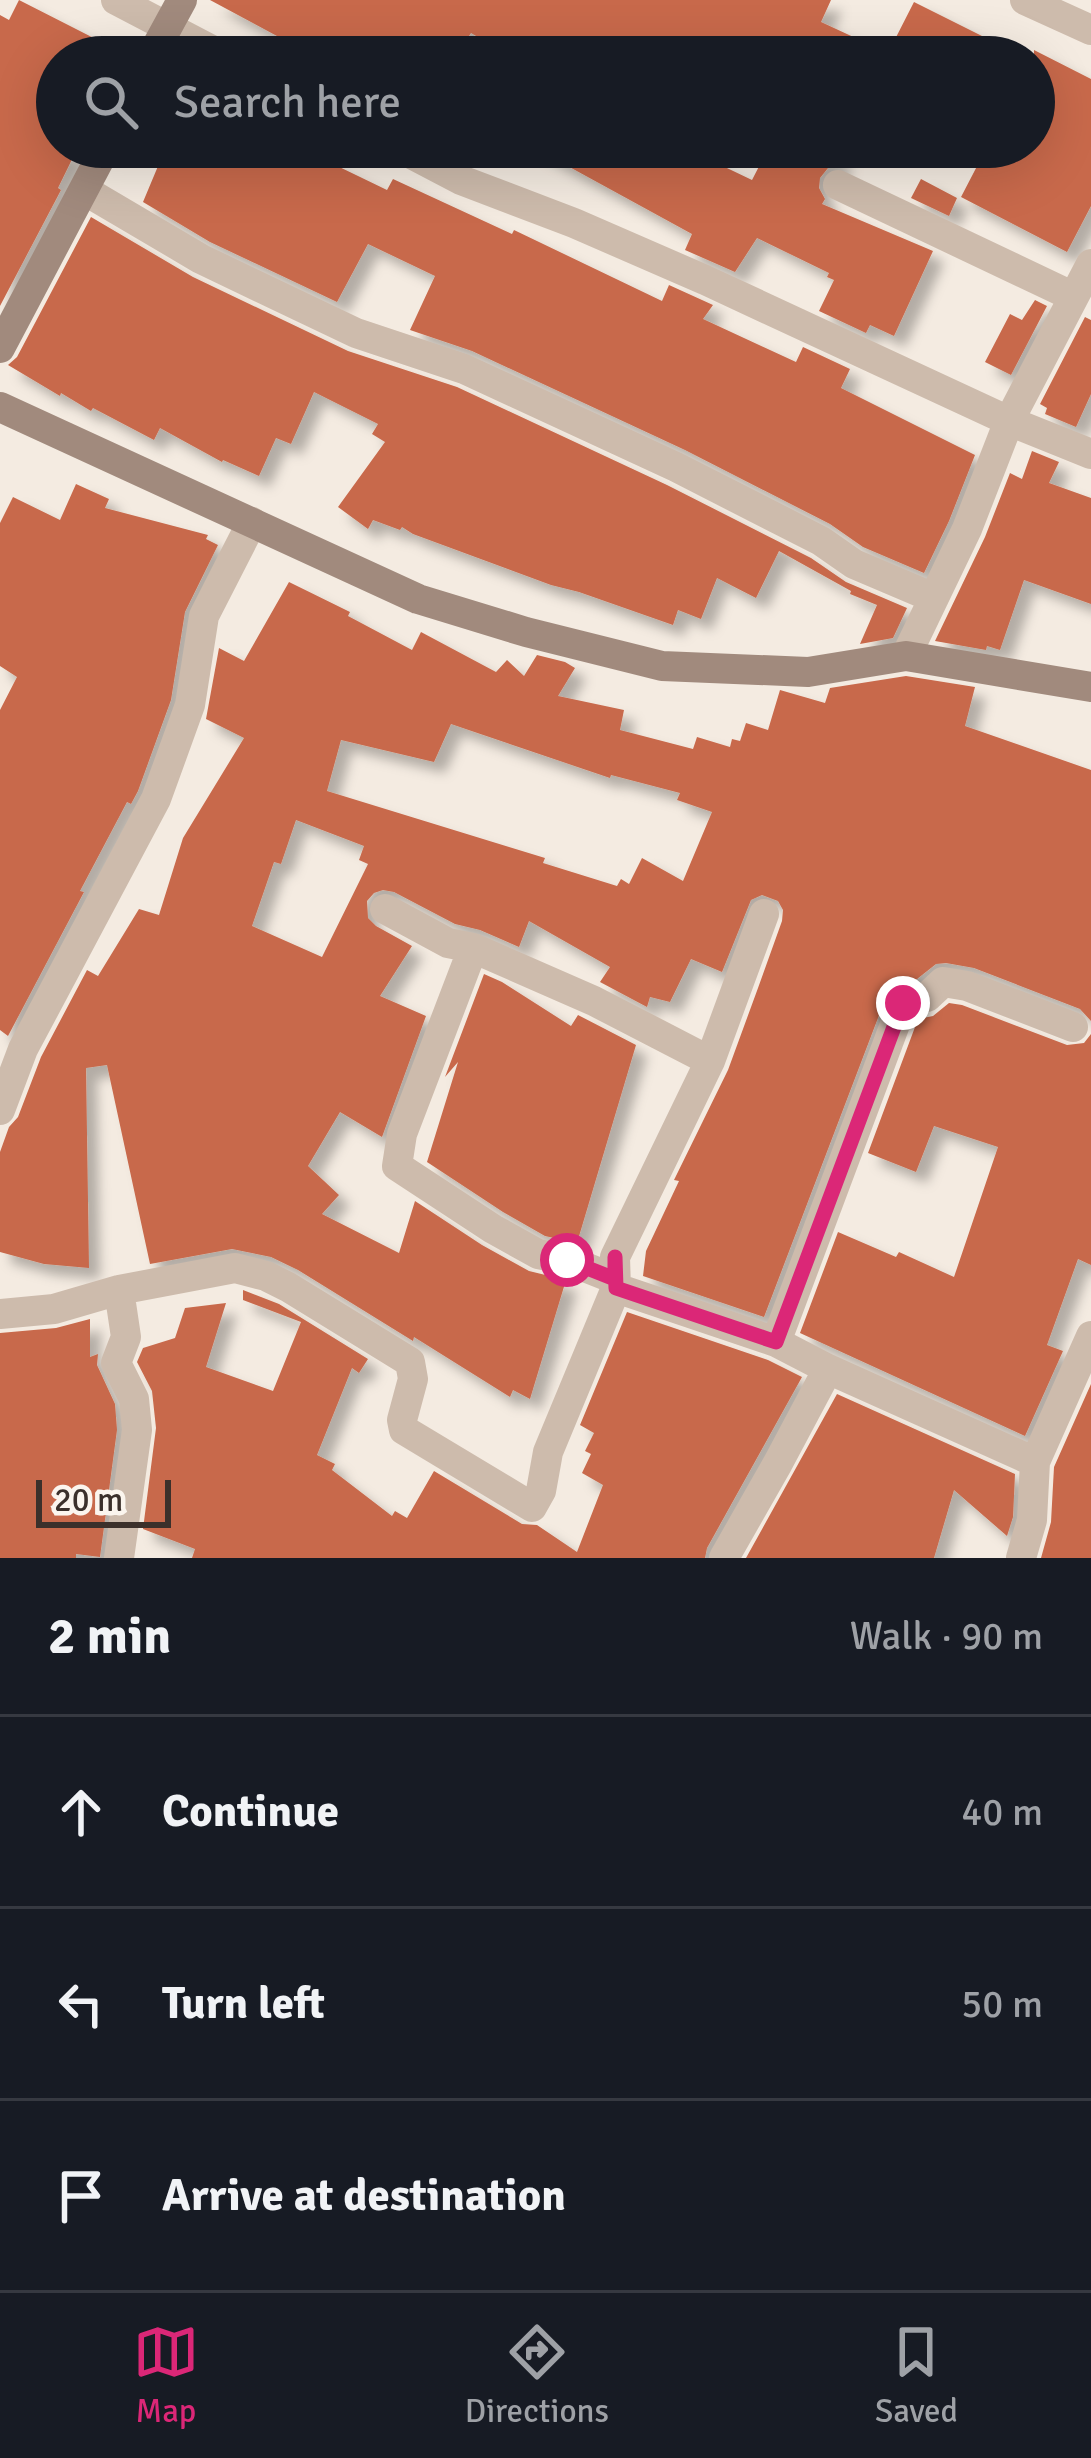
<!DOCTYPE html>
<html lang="en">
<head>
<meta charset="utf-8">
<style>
  :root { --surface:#171b24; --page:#20242c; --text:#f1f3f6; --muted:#9ea1a6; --line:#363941; --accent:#db2777 }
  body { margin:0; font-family:Signika,sans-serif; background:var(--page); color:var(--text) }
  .scale { position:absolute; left:36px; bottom:30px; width:135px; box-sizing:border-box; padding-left:12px; border:6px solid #3b302b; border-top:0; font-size:33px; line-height:42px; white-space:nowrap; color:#3b302b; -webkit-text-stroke:9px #fbf5ee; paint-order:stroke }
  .stop { position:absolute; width:36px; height:36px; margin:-27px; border:9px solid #db2777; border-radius:50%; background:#fff }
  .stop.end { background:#db2777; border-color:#fff; box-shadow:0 3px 12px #0008 }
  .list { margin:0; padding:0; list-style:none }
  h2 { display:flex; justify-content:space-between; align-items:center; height:156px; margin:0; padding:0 48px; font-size:51px }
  h2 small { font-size:39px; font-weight:400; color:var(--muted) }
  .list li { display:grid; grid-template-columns:78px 1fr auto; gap:36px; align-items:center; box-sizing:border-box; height:192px; padding:0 48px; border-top:3px solid var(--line) }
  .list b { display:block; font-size:45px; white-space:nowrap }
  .list em { font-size:39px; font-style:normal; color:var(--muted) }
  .icon { flex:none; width:66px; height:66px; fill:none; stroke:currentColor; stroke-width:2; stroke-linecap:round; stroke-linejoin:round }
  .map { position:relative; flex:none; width:1091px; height:1558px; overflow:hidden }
  .search { position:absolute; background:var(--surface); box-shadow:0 12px 48px #0002; left:36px; right:36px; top:36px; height:132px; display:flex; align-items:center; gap:30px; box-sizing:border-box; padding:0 42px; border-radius:66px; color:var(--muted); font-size:45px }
  .sheet { height:732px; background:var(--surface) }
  nav { display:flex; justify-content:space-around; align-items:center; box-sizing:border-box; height:168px; border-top:3px solid var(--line); background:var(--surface); font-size:33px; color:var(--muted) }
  nav a { display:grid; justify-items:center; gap:6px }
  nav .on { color:var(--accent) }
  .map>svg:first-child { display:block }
</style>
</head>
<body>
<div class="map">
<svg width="1091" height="1558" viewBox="0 0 1091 1558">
  <defs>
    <filter id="shadow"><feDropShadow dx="11" dy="11" stdDeviation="6" flood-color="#0004"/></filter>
  </defs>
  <rect width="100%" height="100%" fill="#f4ebe1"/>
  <!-- building -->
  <path fill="#c8694b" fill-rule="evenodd" filter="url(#shadow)" d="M19,0L131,57H57V147H78L58,188L61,190L0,306V15L9,20Z
    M210,0H831L821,22L888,53L914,2L1024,57H512L471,33L455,57H316Z
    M1034,50L1091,79V206L1067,252L961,197L987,147H1034Z
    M166,147H298L387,190L393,179L512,234L514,230L662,301L669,285L713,305L703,319L796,362L803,347L850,369L841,388L975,455L949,521L924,573L863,547L830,524L685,450L472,351L410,330L435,276L368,244L337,302L210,242L143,202Z
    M533,147H683L752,180L769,147H818L842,158L839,166L828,168L820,178L819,188L825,199L822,204L933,251L894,336L870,325L866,333L819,311L834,280L827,277L829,273L757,238L735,272L685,250L692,234Z
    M921,179L957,198L949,216L911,198Z
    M91,217L193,277L348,351L457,387L667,485L811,558L846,582L907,608L893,638L860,644L877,605L850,594L851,591L779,551L756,598L717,578L701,619L678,610L673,625L579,592L551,585L413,534L402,527L400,530L373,520L368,529L338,507L385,442L372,434L378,424L314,392L291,444L276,438L259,476L223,460L222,462L160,428L154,440L93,408L91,411L61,393L60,396L8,365L17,357Z
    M1035,300L1047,306L1011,375L985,362L1010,314L1022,320Z
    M1085,317L1091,320V394L1076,427L1045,414L1047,408L1040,404Z
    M1032,451L1059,462L1049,483L1091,498V604L1024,580L1000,650L987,646L986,650L935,641L985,537L1010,473L1022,479Z
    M76,484L109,499L105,508L208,535L206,539L218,545L185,612L171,700L138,791L131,804L127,802L80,891L84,892L8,1036L0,1030V710L17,677L0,666V523L13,497L60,520Z
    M289,582L350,612L348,616L412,650L421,632L496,672L507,660L524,676L537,655L565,662L575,668L558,696L624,710L620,730L693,749L697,737L730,747L732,739L740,741L746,723L768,730L780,690L825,703L830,688L906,676L975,687L965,726L1091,770V1021L1080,1009L974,968L946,963L936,964L917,979L889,989L764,1317L643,1276L646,1251L679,1181L674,1180L728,1070L758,988L782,921L783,910L778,901L762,895L751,900L722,972L691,959L670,1002L650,997L647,1007L600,982L610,967L529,921L519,947L480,930L455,924L394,892L383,890L374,893L367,901L368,918L376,926L412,946L380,996L426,1016L382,1137L340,1112L308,1166L339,1195L322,1214L399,1253L415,1201L482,1245L529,1271L566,1280L530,1399L513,1390L510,1397L414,1337L413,1341L298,1270L271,1257L232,1249L150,1264L107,1065L86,1068L89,1268L44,1264L0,1252V1152L9,1127L18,1117L41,1057L87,970L98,976L139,909L159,915L183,838L244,738L206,719L219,648L244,661ZM451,724L610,778L611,775L680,793L677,800L712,812L683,881L642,858L629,884L621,879L617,886L543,863L545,858L327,791L341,740L434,762ZM296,820L364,846L359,860L368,864L322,957L252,926L274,862L281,864Z
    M484,974L502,982L571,1026L578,1015L636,1045L577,1243L545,1236L503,1212L427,1162L458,1062L445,1077Z
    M949,1003L962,1005L1067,1045L1084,1043L1091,1034V1265L1078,1259L1047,1345L1063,1351L1025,1436L800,1333L838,1232L896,1257L899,1252L954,1277L998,1147L934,1126L916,1172L868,1153L918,1019L933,1016Z
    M243,1290L279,1304L368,1359L359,1373L352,1368L317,1455L335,1464L332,1470L392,1516L395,1511L407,1518L434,1471L522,1524L537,1525L577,1552L603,1485L582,1473L591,1454L585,1451L594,1433L580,1425L627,1312L768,1360L802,1377L707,1548L705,1558H192L195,1549L143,1529L156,1428L152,1391L137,1362L143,1348L175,1338L185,1308L226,1303L206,1367L273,1391L301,1322L243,1300Z
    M90,1319V1357L98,1354L97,1365L115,1404L117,1430L100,1557L76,1554V1558H0V1333L56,1328Z
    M1091,1384V1558H1041L1051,1522L1054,1467Z
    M837,1394L1015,1474L1013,1517L1007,1536L954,1490L934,1558H746Z"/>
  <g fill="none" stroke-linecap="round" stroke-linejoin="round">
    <!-- street -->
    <path stroke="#cdbbac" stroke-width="30" d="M116,0L225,57
      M1025,0L1091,30
      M398,147L461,180L574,223L705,280L1009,421L1091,454
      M838,185L1072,296
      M84,190L201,259L356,333L464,369L676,467L821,541L854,564L934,598
      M906,656L967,529L1009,421L1091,264
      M385,909L448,943L473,948L594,1001L710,1061
      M473,948L402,1134L397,1166L493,1229L538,1254L567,1260L615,1279V1260
      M0,1110L23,1049L156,799L190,705L204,616L252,522
      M616,1288L776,1342L828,1369L1035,1462
      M119,1290L126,1337L116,1363L134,1399L137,1430L119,1558
      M0,1314L54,1309L119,1290L235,1268L266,1276L288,1287L410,1362L413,1379L402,1420L404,1430L532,1507L541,1491L548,1452L616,1288L615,1257L710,1061L764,914
      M776,1342L903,1003L927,997L943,982L967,986L1073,1027
      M724,1558L778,1463L828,1369
      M1021,1558L1032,1520L1035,1462L1091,1336"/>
    <!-- secondary -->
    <path stroke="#a18a7d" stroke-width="30" d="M151,57L182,0
      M0,348L106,147
      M0,407L418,599L526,632L662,666L808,672L906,656L1091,687"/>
  </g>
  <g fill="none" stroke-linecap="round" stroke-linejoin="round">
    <!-- route -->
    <path stroke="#db2777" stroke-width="15" d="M567,1260L615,1279V1257L616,1288L776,1342L903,1003"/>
  </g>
</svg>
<div class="scale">20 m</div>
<div class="stop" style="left:567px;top:1260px"></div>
<div class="stop end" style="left:903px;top:1003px"></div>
<div class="search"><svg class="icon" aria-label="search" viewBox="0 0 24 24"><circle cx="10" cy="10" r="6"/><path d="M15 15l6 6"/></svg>Search here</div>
</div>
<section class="sheet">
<h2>2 min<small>Walk · 90 m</small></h2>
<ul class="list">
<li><svg class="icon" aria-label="ahead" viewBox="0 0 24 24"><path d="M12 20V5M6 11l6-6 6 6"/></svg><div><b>Continue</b></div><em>40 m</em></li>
<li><svg class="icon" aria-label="left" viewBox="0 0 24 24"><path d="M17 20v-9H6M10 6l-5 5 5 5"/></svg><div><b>Turn left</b></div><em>50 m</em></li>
<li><svg class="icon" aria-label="arrive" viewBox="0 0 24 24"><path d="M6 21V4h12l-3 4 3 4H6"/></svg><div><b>Arrive at destination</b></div></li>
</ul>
</section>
<nav>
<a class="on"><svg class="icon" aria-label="map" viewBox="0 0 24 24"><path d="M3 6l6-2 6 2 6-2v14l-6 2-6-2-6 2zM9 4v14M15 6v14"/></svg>Map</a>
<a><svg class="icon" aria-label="directions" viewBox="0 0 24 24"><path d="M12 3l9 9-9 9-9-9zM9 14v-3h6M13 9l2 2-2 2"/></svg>Directions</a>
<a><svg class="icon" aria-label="saved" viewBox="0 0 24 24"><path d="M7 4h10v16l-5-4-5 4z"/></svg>Saved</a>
</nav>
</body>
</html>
